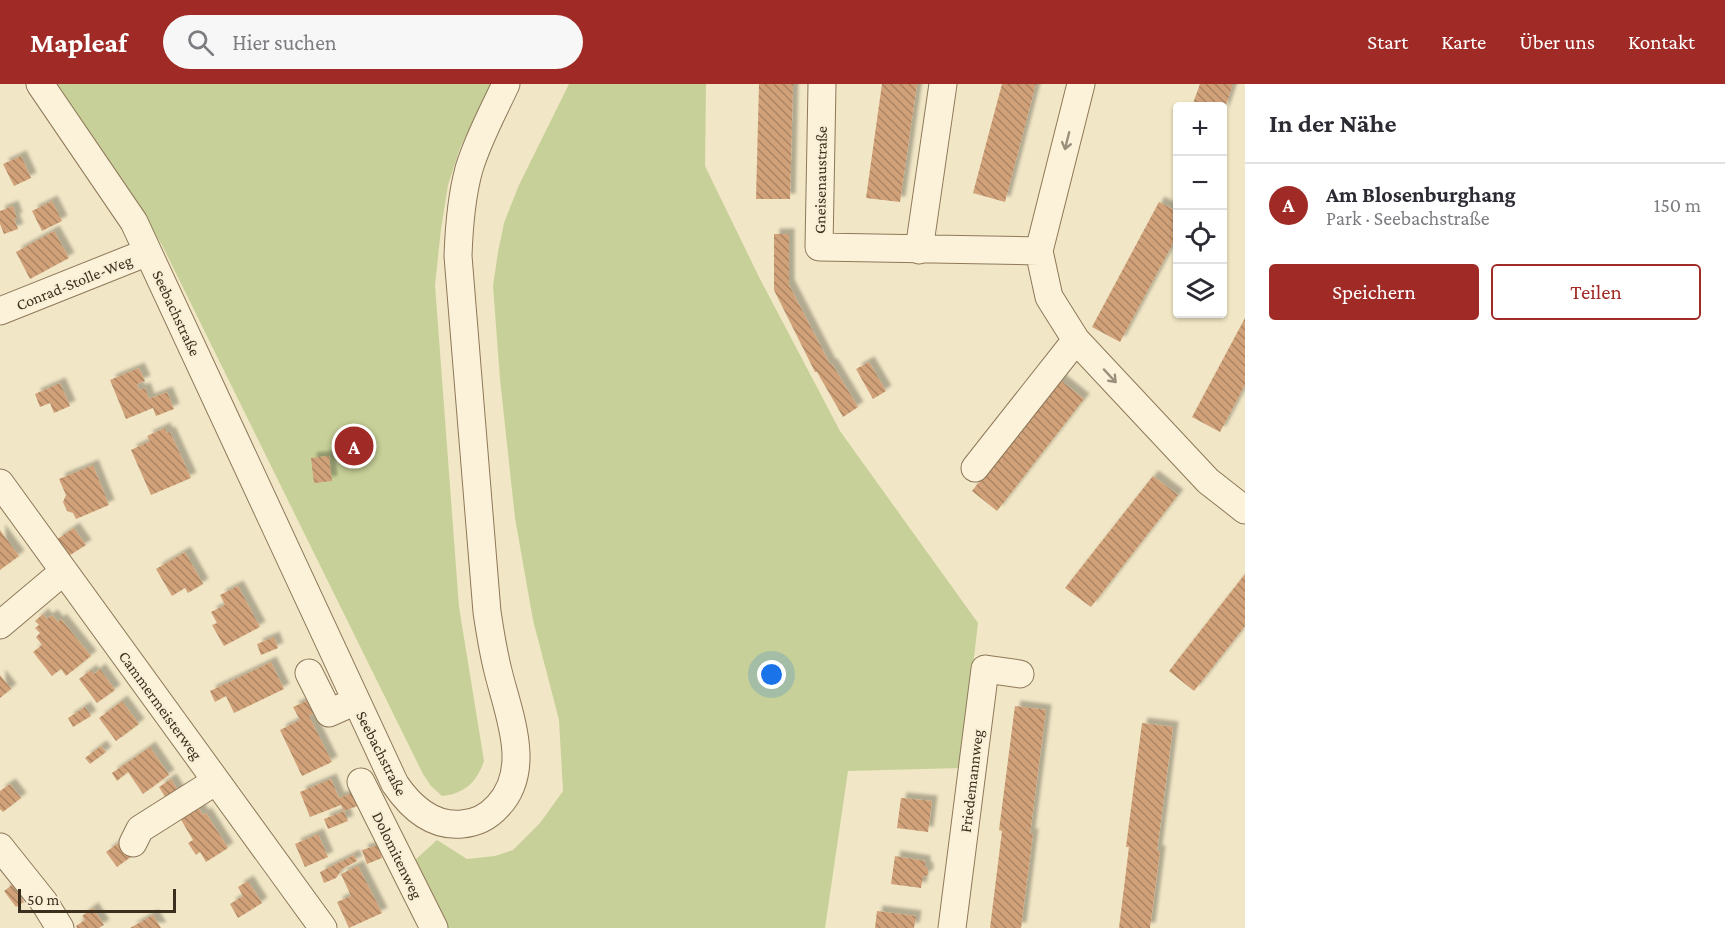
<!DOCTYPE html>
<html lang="de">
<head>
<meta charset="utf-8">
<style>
  :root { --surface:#fff; --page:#f7f7f7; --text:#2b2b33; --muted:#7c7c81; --line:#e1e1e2; --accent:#a02b26 }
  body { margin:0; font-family:"Crimson Pro",serif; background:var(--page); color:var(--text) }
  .controls { position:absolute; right:18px; top:18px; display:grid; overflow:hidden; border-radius:6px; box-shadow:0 2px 4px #0004 }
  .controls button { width:54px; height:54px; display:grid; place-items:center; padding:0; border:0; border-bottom:2px solid var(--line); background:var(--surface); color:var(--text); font:30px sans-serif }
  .scale { position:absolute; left:18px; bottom:15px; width:158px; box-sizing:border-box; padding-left:6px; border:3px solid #3d2f1e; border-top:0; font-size:16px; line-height:21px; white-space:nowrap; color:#3d2f1e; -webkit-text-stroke:4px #f8efd6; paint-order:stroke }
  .you { position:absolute; left:772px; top:591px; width:21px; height:21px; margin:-15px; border:4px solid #fff; border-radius:50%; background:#1a73e8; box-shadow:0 0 0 9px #1a73e833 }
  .badge { display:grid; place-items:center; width:39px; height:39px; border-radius:50%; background:var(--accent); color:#fff; font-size:20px; font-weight:700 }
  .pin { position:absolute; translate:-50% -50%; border:3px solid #fff; box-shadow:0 2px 6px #0006 }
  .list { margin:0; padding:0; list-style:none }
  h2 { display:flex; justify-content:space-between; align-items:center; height:78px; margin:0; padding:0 24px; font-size:26px }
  h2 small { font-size:20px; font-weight:400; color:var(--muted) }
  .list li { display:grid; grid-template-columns:39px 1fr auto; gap:18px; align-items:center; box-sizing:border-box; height:84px; padding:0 24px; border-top:2px solid var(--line) }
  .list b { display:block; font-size:22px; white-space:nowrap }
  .list p { margin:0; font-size:20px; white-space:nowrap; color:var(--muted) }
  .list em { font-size:20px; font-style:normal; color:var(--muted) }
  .actions { display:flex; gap:12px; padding:18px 24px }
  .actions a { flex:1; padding:14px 0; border:2px solid var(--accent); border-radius:6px; text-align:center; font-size:21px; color:var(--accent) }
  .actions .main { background:var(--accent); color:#fff }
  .icon { flex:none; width:33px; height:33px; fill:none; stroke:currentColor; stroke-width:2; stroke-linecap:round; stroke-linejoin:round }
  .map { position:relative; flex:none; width:1245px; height:844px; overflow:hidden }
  header { display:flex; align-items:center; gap:36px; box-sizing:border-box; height:84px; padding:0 30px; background:var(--accent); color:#fff }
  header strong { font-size:28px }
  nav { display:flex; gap:33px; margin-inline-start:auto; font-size:21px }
  .search { width:420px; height:54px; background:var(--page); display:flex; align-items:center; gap:15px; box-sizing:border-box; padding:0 21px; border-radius:33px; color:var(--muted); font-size:22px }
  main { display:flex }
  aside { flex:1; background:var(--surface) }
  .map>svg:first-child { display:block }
</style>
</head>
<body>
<header>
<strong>Mapleaf</strong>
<div class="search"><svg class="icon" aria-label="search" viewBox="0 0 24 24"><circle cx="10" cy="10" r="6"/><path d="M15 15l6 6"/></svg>Hier suchen</div>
<nav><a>Start</a><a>Karte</a><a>Über uns</a><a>Kontakt</a></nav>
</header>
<main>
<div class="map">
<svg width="1245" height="844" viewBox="0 0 1245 844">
  <defs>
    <pattern id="building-back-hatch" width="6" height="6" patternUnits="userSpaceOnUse" patternTransform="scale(1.5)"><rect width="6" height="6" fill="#d1a279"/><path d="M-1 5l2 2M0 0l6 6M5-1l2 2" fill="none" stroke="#ab8463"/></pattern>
    <filter id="shadow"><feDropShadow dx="5.5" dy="-5.5" stdDeviation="1.5" flood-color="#0004"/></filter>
  </defs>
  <rect width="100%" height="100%" fill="#f1e6c5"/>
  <!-- garden -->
  <path fill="#c7d098" d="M55,0H492L460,64L448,101L441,145L435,201L459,523L484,677C477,698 464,710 442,712L431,702L423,690L163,163L133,112Z
    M569,0H706L705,82L759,193L840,347L978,539L961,684L848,687L825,844H448L415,776L437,756L467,775L495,772L513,766L540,739L563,707L559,636L533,536L515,434L500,295L493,202L498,168L504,139L519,101Z"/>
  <!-- building -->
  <path fill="url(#building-back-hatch)" filter="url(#shadow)" d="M759,0H793L790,115H756Z
    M882,0H917L900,118L866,114Z
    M1002,0H1036L1005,118L973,109Z
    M1200,0H1233L1223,30L1222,22H1192Z
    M21,72L31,94L14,102L3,80Z
    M52,117L62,137L42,147L32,127Z
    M1159,118L1178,128V150L1120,258L1092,243Z
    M13,122L17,134L14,135L18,145L4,150L0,140V127Z
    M54,147L69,174L30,195L16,168Z
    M774,150H789V201L830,280H832L858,323L843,333L817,288H815L774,206Z
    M1245,234V301L1220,348L1192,333Z
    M869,278L886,307L873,315L856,285Z
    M139,284L145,297L137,300L139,306L145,304L149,315L167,308L174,325L156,332L153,324L126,335L110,296Z
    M1059,295L1084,315L997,427L972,407Z
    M60,299L70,322L54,329L50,319L40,323L35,310Z
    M165,344L167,349L170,348L191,394L151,411L131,366L150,357L147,352Z
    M329,372L332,397L314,399L311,374Z
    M93,381L109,421L76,435L73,429L67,427L63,418L66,411L59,395Z
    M1153,392L1178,411L1091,523L1065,504Z
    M74,444L86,461L67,473L56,456Z
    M0,446L19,472L0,486Z
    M185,468L203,500L188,509L185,504L172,512L156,485Z
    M1245,490V542L1194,607L1169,587Z
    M238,502L260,543L224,562L212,541L217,539L211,528L225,521L220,511Z
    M43,530L47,535L52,531L58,538L61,535L91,572L66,592L61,585L52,592L33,568L42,561L36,553L40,549L35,544L39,541L35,537Z
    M274,553L278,564L261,571L257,560Z
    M271,578L284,605L234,629L226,612L215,618L210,607Z
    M100,585L115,606L97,619L79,595L91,586L94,590Z
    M0,591L11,605L0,614Z
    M315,613L321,626L309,632L332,678L302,692L280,646L300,636L293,623Z
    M122,617L139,640L116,657L99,634Z
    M1015,622L1046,626L1030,750H1033L1021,844H990L1002,747L999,746Z
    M85,623L91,632L73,643L68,634Z
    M1142,639L1173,643L1157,767H1160L1150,844H1119L1129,763H1126Z
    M101,662L106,668L90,680L85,674Z
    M150,663L169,691L143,710L128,688L117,697L112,689Z
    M171,695L179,708L167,716L159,703Z
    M331,695L339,714L358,707L363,720L344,727L341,721L310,733L300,708Z
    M10,700L21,714L3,728L0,725V707Z
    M901,714L932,717L928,748L897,744Z
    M195,718L203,731L206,729L228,764L206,778L200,768L196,771L188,759L193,756L177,729Z
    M344,727L348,737L328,745L324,735Z
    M318,750L328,773L305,783L295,760Z
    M121,757L132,772L117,783L106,768Z
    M378,761L382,774L367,780L362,766Z
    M354,771L357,777L342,785L336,794L324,799L320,788Z
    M895,772L925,777V782L928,785V791L923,793L921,804L891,800Z
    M358,782L382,829L349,844L337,818L351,812L341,790Z
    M248,797L262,819L238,834L230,820L243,812L238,803Z
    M12,801L24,818L16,823L4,807Z
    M93,824L104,841L99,844H77L76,842L85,836L82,832Z
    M877,827L916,832L914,844H875Z
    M153,831L161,844H130Z"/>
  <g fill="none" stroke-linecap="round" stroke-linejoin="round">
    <defs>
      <path id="minor" d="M40,0L134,138L395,700C410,722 432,743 462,740C476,739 488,733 498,722C533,685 508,629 498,587C493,567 490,548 487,528L458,172C459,143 461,114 469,85C478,55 493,28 506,0
        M822,0L819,163L1039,167
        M1081,0L1039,167L1049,213L1076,256L1208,397L1245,426
        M919,166L943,0
        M0,227L148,168
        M975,384L1076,256
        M0,399L323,844
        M0,541L64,487
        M309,589L329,629L356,617
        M361,698L434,844
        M133,759L140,745L216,697
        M0,763L44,818L60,844
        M952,844L985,585L1020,590"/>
    </defs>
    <!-- minor casing -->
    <use href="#minor" stroke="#8e785a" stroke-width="29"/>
    <!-- minor -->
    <use href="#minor" stroke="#fbf2d9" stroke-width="27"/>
  </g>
  <!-- one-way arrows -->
  <defs><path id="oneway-shaft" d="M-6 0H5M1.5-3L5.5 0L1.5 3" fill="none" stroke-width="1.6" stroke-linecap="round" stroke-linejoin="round" transform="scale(1.5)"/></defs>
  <g stroke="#9c907c">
    <use href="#oneway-shaft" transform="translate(1067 57) rotate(104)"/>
    <use href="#oneway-shaft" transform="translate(1110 292) rotate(47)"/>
  </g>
  <g text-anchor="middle" stroke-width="4.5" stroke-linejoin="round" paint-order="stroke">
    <!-- street labels -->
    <g font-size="16" fill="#3d2f1e" stroke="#f8efd6">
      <text transform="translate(820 96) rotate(-89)" y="6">Gneisenaustraße</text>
      <text transform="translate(74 198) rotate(-22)" y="6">Conrad-Stolle-Weg</text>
      <text transform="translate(177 229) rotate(65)" y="6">Seebachstraße</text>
      <text transform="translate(161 621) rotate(54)" y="6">Cammermeisterweg</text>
      <text transform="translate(382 669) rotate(63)" y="6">Seebachstraße</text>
      <text transform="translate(971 697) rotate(-83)" y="6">Friedemannweg</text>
      <text transform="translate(398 771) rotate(64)" y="6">Dolomitenweg</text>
    </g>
  </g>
</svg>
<div class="controls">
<button>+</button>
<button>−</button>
<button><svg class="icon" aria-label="locate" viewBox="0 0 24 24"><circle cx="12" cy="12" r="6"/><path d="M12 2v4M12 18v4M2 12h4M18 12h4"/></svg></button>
<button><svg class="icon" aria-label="layers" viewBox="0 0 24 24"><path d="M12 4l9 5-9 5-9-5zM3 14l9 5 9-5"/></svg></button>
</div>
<div class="scale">50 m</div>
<div class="you"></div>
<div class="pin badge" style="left:354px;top:362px">A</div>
</div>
<aside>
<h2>In der Nähe<small></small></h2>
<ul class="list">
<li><span class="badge">A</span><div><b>Am Blosenburghang</b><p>Park · Seebachstraße</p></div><em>150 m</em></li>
</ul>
<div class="actions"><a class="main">Speichern</a><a>Teilen</a></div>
</aside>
</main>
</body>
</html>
